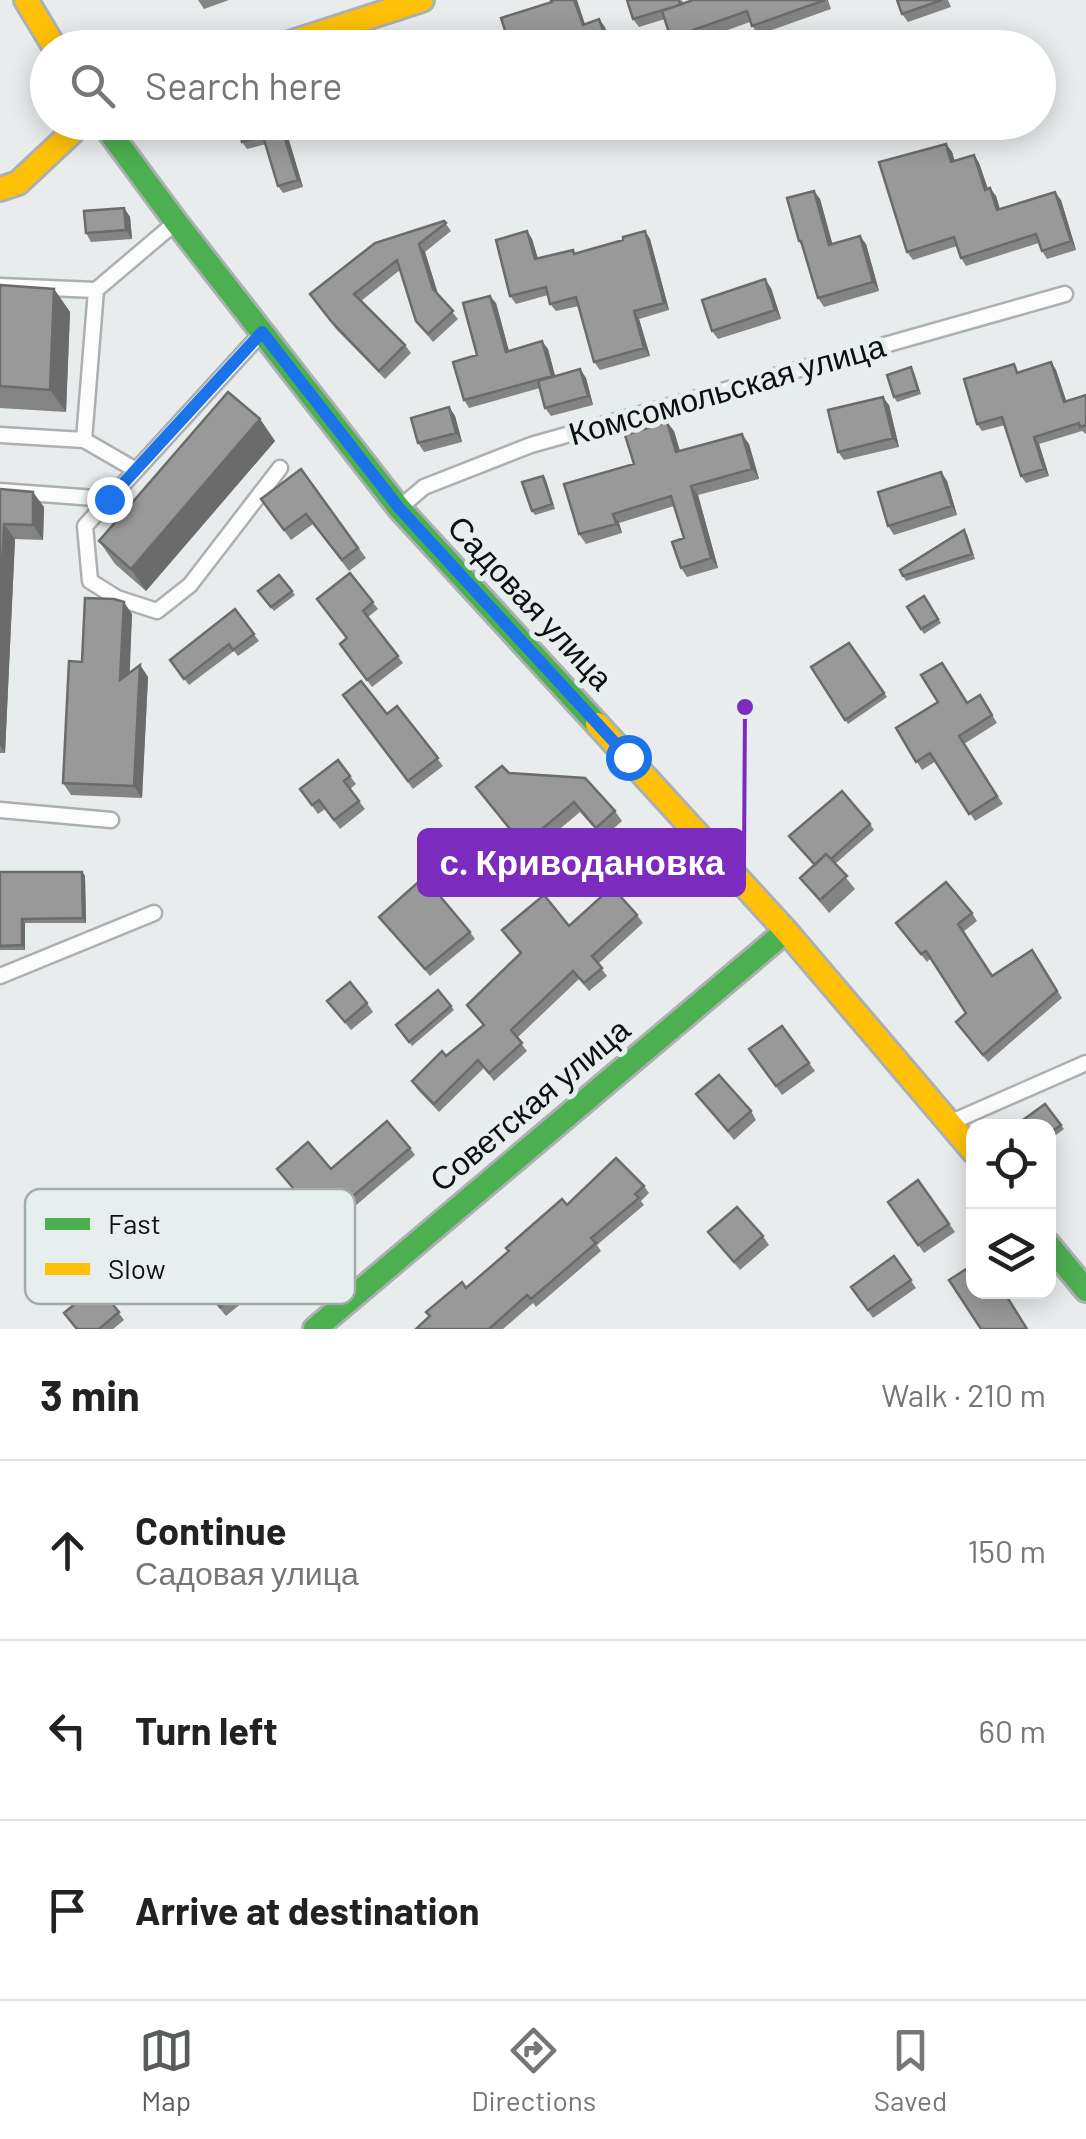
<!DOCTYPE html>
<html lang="en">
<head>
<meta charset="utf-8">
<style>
  :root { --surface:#fff; --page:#f6f6f6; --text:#222; --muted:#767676; --line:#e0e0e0; --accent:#595c5c }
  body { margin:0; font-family:Barlow,sans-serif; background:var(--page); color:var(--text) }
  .controls { position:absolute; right:30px; bottom:30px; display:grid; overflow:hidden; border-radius:20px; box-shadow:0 5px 25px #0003 }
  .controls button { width:90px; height:90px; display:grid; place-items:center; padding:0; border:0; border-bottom:2px solid var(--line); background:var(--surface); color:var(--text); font:50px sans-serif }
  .stop { position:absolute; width:30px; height:30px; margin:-22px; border:8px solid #1a73e8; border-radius:50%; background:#fff }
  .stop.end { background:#1a73e8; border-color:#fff; box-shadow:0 2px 10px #0008 }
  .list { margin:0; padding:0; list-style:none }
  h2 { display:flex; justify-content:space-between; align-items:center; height:130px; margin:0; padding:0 40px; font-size:42px }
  h2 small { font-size:32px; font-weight:400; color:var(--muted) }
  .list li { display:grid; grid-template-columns:65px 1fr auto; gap:30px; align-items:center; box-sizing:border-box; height:180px; padding:0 40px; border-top:2px solid var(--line) }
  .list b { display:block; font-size:38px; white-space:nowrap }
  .list p { margin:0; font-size:32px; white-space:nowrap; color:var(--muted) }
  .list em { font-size:32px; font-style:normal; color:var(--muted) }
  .icon { flex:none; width:55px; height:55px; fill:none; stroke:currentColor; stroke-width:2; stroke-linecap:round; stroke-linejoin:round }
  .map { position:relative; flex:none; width:1086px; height:1329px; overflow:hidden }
  .search { position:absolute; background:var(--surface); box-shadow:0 5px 25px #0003; left:30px; right:30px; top:30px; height:110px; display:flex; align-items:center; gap:25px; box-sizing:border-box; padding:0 35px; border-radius:55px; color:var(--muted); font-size:38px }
  .sheet { height:670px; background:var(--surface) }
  nav { display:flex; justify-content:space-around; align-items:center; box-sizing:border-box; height:140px; border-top:2px solid var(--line); background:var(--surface); font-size:28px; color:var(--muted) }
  nav a { display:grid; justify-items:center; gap:5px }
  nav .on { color:var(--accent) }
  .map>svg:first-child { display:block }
</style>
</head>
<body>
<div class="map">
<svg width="1086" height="1329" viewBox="0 0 1086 1329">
  <rect width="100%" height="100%" fill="#e8ecec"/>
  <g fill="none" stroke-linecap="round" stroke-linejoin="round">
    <defs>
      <path id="lane" d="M0,286L96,290
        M258,337L85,526L90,581L117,598L157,611L190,585L280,468
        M0,435L84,440L136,470
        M84,440L96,290L175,223
        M0,491L109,499
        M404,504L424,487L531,445L1065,294
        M0,810L111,820
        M0,976L154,913
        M954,1121L1086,1063"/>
      <path id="fast" d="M102,122L176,222L399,508L597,724
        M1048,1244L1086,1290
        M315,1329L786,931"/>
      <path id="slow" d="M26,0L55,48
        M274,48L422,0
        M0,189L18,183L83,122
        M597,724L786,931L974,1152"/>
    </defs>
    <!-- lane casing -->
    <use href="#lane" stroke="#adb0b0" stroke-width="19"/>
    <!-- fast casing -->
    <use href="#fast" stroke="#adb0b0" stroke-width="28"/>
    <!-- slow casing -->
    <use href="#slow" stroke="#adb0b0" stroke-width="28"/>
    <!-- lane -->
    <use href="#lane" stroke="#fcfcfc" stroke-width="14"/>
    <!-- fast -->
    <use href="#fast" stroke="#4caf50" stroke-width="22"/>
    <!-- slow -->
    <use href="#slow" stroke="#ffc107" stroke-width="22"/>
  </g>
  <!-- wall -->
  <path fill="#838483" d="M198,0H229L204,9Z
    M682,0L683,3L693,0H828L831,9L758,35L750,22L700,40L703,48H674L665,19L639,27L633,19Z
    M897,0H948L951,7L908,22L902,14Z
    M236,122H291L295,135L288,137L303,187L283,193L278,186L266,144L247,149L242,142Z
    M333,122H366L367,125L340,135Z
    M946,144L952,152L955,161L974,155L979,163L988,189L996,196L1000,210L1061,200L1076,250L1047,259L1042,251L1039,243L966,266L961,258L957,246L913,260L907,252Z
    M814,191L820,199L832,244H866L879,291L824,307L818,298L802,246L799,241Z
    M124,208L130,217L132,239L91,242L86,233Z
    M444,221L451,231L425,252L438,295L458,319L433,342L416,321L400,270L361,301L405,345L411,353L385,379L336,329L310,294Z
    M527,231L532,239L538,258L576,253L623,240L645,231L650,239L669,310L639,319L650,356L600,370L594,362L579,306L556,311L550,304L548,295L516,304L510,296Z
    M0,285L54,289L70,312L66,412L0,408Z
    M771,288L781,319L718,339L712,331Z
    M496,303L509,351L548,349L555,376L580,369L586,378L593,405L551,416L545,408L540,388L469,408L464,400L477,355Z
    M1051,362L1056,370L1066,401L1086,395V434L1082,431L1039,444L1049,476L1026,483L1021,476L1005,425L982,431L977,424L1020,372Z
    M914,372L921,394L897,402L894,397Z
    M889,405L899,447L844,460L838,452Z
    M449,407L455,416L462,442L424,452L418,443Z
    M260,419L275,441L146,591L115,564L99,541Z
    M674,431L680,451L749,444L759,479L698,495L718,568L687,577L681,568L684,538L674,506L619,523L622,533L586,544L579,534L634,464Z
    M301,469L366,558L349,571L313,524L291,540L261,499Z
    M941,472L947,481L957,515L894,535L888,526Z
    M543,476L546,480L555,509L535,515L532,511Z
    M0,489L44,507L43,540L15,539L5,753H0Z
    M967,534L975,559L906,581L903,576Z
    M350,573L378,609L368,617L403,663L372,687L340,644L347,638Z
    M279,575L295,595L274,611L258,591Z
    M924,596L941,623L924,634L907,607Z
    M235,609L259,641L238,656L234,651L189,685L170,660Z
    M132,614L129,673L140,665L148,677L142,798L71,795L63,783L82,662Z
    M849,643L887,697L848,724L811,667Z
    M343,695L387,714L397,706L443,766L413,789Z
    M980,695L997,723L964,744L1003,804L975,821L936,761L922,770L896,728L967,703Z
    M338,760L356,784L350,789L365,809L340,829L325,809L318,814L300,789Z
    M509,773L615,811L622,821L603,838L580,812L530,854L476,787Z
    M870,824L874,830L835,864L855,889L829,913L800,878L814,865L789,836Z
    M0,872H82L85,876L86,923H25V950H0Z
    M972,913L977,921L963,932L992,976L1032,950L1062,998L988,1062L956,1022L966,1013L931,958L927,962L901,930Z
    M637,915L643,923L598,964L607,976L589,991L579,979L517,1038L527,1051L494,1081L484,1068L439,1112L417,1089L412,1081L446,1056L483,1026L467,1005L521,954L502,930L569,926Z
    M379,917L470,932L475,939L430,976Z
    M438,990L454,1010L412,1046L396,1025Z
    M327,1001L367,1003L373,1012L351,1030Z
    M782,1026L815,1071L782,1095L749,1049Z
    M696,1094L751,1111L756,1120L734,1140Z
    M1045,1104L1064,1129L1048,1141V1126Z
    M410,1148L415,1155L307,1247L278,1213L298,1196L277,1169H331Z
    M918,1180L955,1232L924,1253L888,1202Z
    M644,1186L649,1193L641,1201L644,1205L597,1245L601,1251L536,1307L533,1303L503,1329H416L567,1205Z
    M708,1232L763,1236L769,1245L740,1270Z
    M894,1256L916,1288L873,1318L851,1287Z
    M66,1261L142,1266L110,1301L124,1320L113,1329H76L92,1289L71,1269Z
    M263,1273L269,1281L226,1316L204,1289Z"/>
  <!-- shaded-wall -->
  <path fill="#6a6b6a" d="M574,0H577L588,33L583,25Z
    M599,19L605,27L612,48L608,45Z
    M282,130L288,137L303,187L298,180Z
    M946,144L952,152L957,171L951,162Z
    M974,155L979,163L991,198L985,190Z
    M990,188L996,196L1003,219L997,210Z
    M814,191L820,199L835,253L829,245Z
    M1055,192L1061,200L1076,250L1071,241Z
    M124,208L130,217L132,239L126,230Z
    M527,231L532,239L540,267L535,259Z
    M645,231L650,239L669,310L664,303Z
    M860,236L866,244L879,291L873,282Z
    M419,244L425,252L439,297L433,289Z
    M765,279L771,288L781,319L775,310Z
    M54,289L70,312L66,412L50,390Z
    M490,296L496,303L511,359L506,352Z
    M634,311L639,319L650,356L644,348Z
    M542,341L548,349L557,383L552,376Z
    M1051,362L1056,370L1069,409L1064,402Z
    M580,369L586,378L593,405L588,396Z
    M883,397L889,405L899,447L893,438Z
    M449,407L455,416L462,442L456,433Z
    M260,419L275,441L146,591L131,569Z
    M667,422L674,431L683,462L676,452Z
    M742,434L749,444L759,479L752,469Z
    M1034,437L1039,444L1049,476L1044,469Z
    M941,472L947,481L957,515L952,506Z
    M691,486L698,495L718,568L711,558Z
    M33,492L44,507L43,540L33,525Z
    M613,514L619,523L622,533L616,524Z
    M4,524L15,539L5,753L0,745V615Z
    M124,602L132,614L129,692L120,680Z
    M140,665L148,677L142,798L134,786Z
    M82,872L85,876L86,923L83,918Z
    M22,919L25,923V950L22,945Z
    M137,1258L142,1266L109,1302L104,1294Z"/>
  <!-- building -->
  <path fill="#989998" stroke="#6a6b6a" stroke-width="2.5" d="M551,0H574L583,25L599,19L608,45L599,48H511L501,18L552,2Z
    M627,0H679L680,5L633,19Z
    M693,0H825L752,26L747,11L693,30L699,48H674L662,11Z
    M897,0H942L902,14Z
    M236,122H288L290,128L282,130L298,180L278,186L263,136L242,142Z
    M946,144L951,162L974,155L985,190L990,188L997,210L1055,192L1071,241L1042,251L1036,234L961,258L954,237L907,252L879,162Z
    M814,191L829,245L860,236L873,282L818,298L801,241H799L787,198Z
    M124,208L126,230L86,233L84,211Z
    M444,221L446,223L419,244L433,289L453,311L428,334L416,321L397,260L354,294L405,345L379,371L331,321L310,294L375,243Z
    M527,231L535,259L573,250L574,254L623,240V237L645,231L664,303L634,311L644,348L594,362L576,297L550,304L546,287L510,296L496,240Z
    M765,279L775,310L712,331L702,300Z
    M0,285L54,289L50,390L0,386Z
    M490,296L506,352L542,341L552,376L464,400L453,362L477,355L463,303Z
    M1051,362L1064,402L1086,395V425L1080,427L1079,423L1034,437L1044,469L1021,476L1002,417L977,424L964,379L1014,364L1017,373Z
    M911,367L918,390L894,397L887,375Z
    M580,369L588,396L545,408L538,381Z
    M228,392L260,419L131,569L99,541Z
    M883,397L893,438L838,452L828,410Z
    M449,407L456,433L418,443L411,418Z
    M667,422L676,452L742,434L752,469L691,486L711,558L681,568L672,542L684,538L671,496L613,514L616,524L579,534L564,484L634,464L625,435Z
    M301,469L358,548L342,560L306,514L284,530L261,499Z
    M941,472L952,506L888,526L878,492Z
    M543,476L552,504L532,511L522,482Z
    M0,489L33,492V525L4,524L0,615Z
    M964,530L972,554L903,576L900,570Z
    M350,573L373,602L363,611L398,656L367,680L340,644L347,638L317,599Z
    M279,575L292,591L271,607L258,591Z
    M924,596L938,619L921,629L907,607Z
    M85,598L114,599L124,602L120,680L140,665L134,786L63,783L69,661L82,662Z
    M235,609L254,634L233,650L229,644L184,679L170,660Z
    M849,643L884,693L845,720L811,667Z
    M942,663L967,703L980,695L992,715L959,736L997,796L969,814L930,753L916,762L896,728L938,702L921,675Z
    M361,681L387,714L397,706L438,758L408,781L343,695Z
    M338,760L350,776L344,781L359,801L334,820L319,800L312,805L300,789Z
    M502,766L509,773L585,778L615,811L596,828L574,802L523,845L476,787Z
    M842,791L870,824L831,859L826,854L815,865L789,836Z
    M826,854L847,876L820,900L800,878Z
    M0,872H82L83,918L22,919V945L0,946Z
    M424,877L470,932L425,969L379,917Z
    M946,882L972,913L958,924L992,976L1032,950L1057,991L983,1055L956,1022L966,1013L926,951L921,954L896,923Z
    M612,887L637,915L592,956L602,968L584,983L573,971L511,1030L522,1043L489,1073L478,1060L434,1104L412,1081L442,1051L446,1056L484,1025L467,1005L521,953L502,930L544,895L569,926Z
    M350,982L367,1003L345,1022L327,1001Z
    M438,990L451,1006L409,1042L396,1025Z
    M782,1026L809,1063L776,1086L749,1049Z
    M719,1075L751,1111L728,1131L696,1094Z
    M1045,1104L1061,1125L1048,1134V1126H1028L1023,1120Z
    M387,1121L410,1148L302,1239L278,1213L299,1195L277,1169L308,1142L331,1169Z
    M616,1158L644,1186L635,1194L639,1198L591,1238L596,1243L531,1299L527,1295L489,1329H416L430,1316L426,1312L462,1282L466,1288L509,1251L506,1248L562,1199L567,1205Z
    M918,1180L949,1224L918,1245L888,1202Z
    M737,1207L763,1236L734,1262L708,1232Z
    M101,1224L137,1258L104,1294L119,1312L99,1329H77L64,1313L94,1288L66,1261Z
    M241,1245L263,1273L220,1307L198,1280Z
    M894,1256L911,1280L868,1310L851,1287Z
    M974,1264V1292H1004L1027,1329H981L949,1280Z"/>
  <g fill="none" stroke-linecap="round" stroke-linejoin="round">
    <!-- route -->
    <path stroke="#1a73e8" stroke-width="12" d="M109,499L262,332L399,508L628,757"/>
  </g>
  <g text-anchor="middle" stroke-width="10" stroke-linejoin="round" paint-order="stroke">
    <!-- street labels -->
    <g font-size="32" fill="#0c0f0f" stroke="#e6eeee">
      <text transform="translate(727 390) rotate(-16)" y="11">Комсомольская улица</text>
      <text transform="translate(530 603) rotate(47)" y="11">Садовая улица</text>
      <text transform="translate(530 1105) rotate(-40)" y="11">Советская улица</text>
    </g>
  </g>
  <!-- legend -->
  <rect x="25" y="1189" width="330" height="115" rx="15" fill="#e6eeee" stroke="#a5abab" stroke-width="2.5"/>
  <rect x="45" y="1218" width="45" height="12" fill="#4caf50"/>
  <rect x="45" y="1263" width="45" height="12" fill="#ffc107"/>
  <g font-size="28" fill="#0c0f0f">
    <text x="108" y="1234">Fast</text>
    <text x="108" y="1279">Slow</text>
  </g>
  <!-- callouts -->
  <path fill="none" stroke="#7b2cbf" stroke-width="4" d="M745 707L744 862"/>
  <circle fill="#7b2cbf" stroke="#e6eeee" stroke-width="4" cx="745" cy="707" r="10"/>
  <rect fill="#7b2cbf" stroke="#7b2cbf" stroke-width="4" x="419" y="830" width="325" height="65" rx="10"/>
  <g font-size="35" text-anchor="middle" font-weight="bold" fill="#fff">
    <text x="582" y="875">с. Криводановка</text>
  </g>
</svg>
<div class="controls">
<button><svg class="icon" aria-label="locate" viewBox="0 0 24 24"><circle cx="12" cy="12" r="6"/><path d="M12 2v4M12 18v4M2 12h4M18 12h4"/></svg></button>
<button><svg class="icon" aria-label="layers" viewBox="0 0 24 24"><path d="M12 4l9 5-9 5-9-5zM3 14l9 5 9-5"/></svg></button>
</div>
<div class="stop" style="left:628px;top:757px"></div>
<div class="stop end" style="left:109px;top:499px"></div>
<div class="search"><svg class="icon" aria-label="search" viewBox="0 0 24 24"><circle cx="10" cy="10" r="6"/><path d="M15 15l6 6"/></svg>Search here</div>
</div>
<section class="sheet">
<h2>3 min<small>Walk · 210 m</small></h2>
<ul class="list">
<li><svg class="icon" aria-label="ahead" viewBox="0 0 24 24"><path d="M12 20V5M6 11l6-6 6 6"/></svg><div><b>Continue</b><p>Садовая улица</p></div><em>150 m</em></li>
<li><svg class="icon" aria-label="left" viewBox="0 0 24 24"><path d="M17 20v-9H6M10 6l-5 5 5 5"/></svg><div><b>Turn left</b></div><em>60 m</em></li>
<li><svg class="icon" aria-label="arrive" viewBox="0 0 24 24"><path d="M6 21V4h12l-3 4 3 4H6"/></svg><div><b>Arrive at destination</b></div></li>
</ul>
</section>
<nav>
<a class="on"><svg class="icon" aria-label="map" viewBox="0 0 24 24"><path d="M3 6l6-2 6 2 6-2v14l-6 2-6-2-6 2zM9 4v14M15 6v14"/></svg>Map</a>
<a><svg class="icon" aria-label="directions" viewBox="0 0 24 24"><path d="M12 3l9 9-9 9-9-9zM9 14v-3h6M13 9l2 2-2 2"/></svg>Directions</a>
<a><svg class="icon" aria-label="saved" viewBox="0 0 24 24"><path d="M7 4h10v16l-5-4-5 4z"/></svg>Saved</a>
</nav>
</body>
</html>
